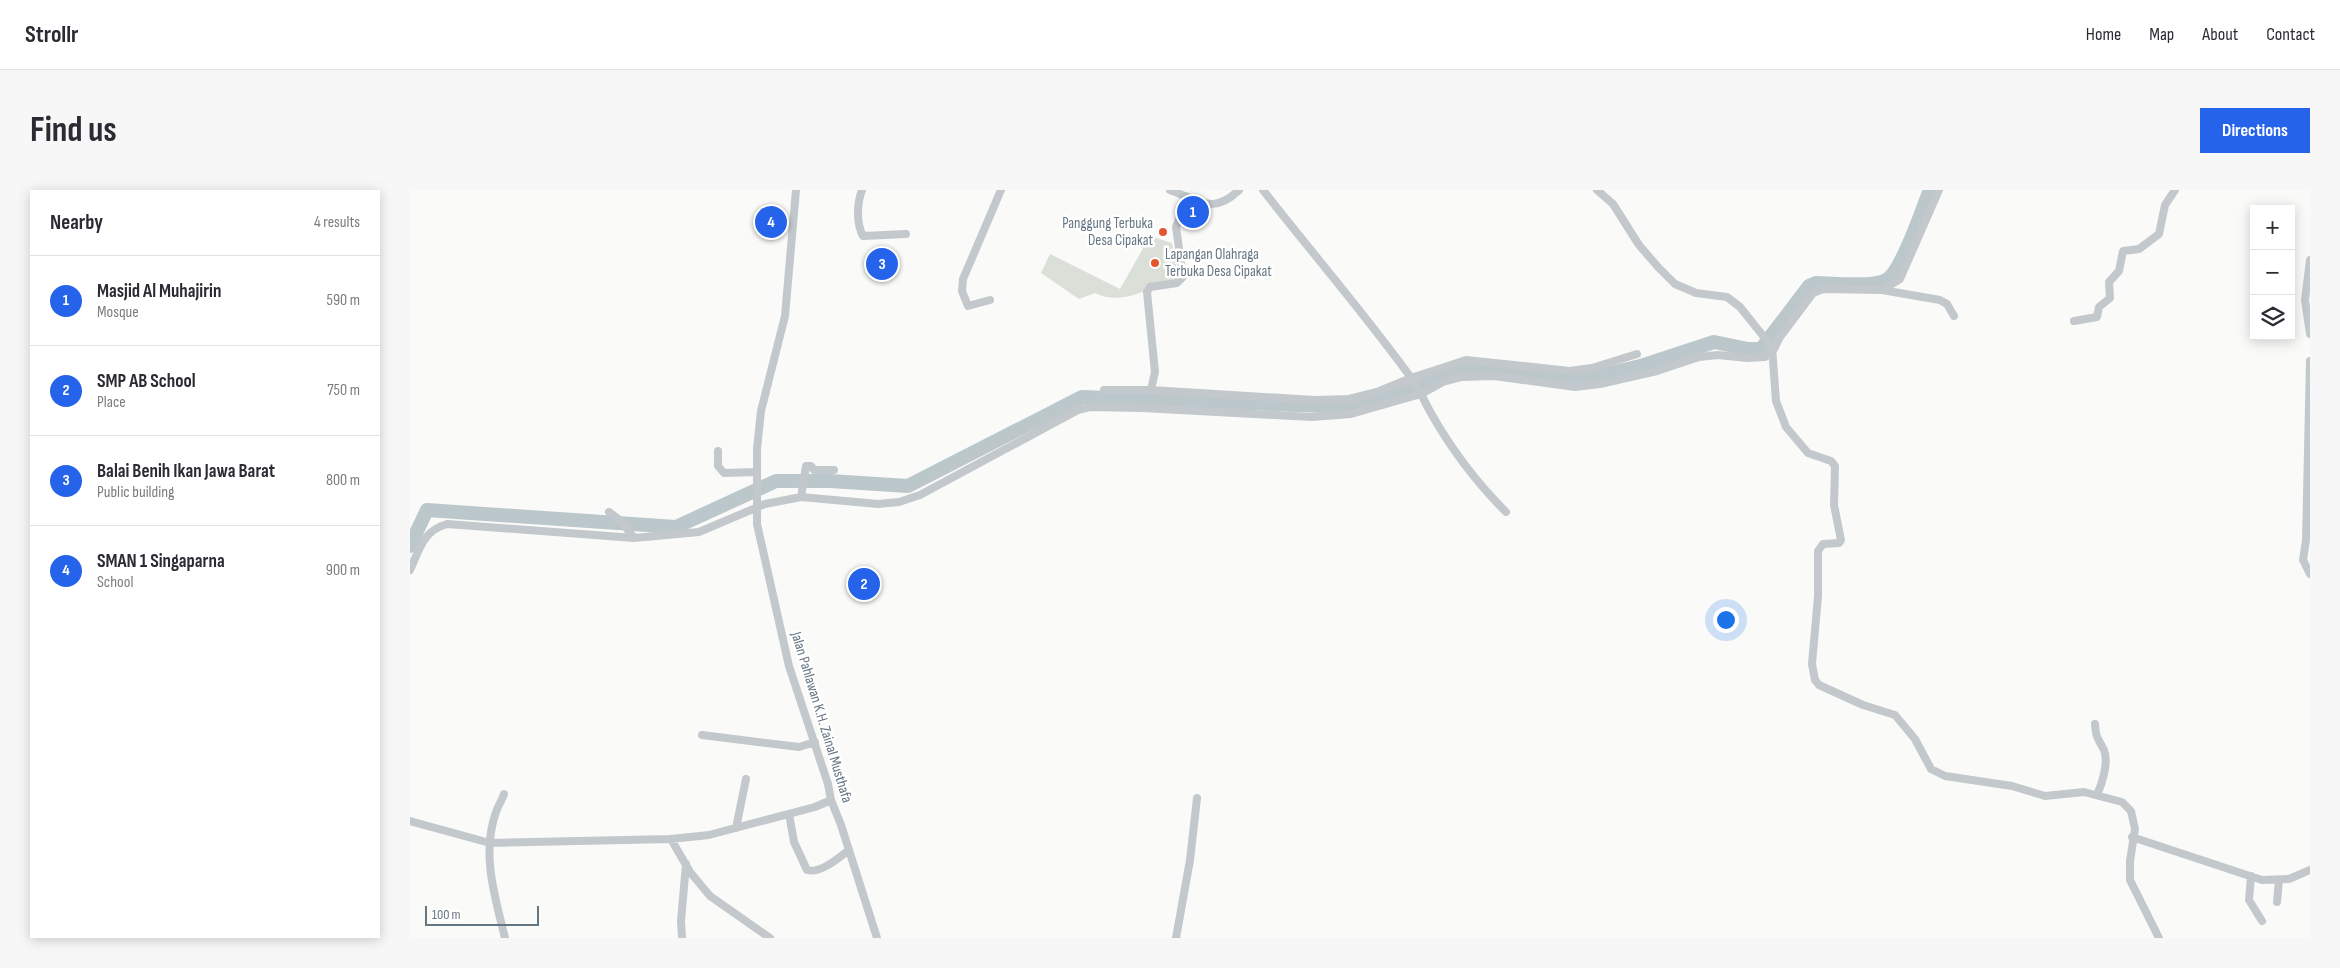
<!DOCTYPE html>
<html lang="en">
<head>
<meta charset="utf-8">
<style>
  :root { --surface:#fff; --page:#f7f7f7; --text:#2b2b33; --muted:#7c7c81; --line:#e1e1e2; --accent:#2563eb }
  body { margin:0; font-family:"Sofia Sans Condensed",sans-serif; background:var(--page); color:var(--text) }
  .controls { position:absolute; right:15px; top:15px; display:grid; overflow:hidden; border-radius:0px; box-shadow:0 2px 12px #0003 }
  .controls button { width:45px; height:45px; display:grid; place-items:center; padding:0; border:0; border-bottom:1px solid var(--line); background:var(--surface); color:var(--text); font:25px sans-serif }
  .scale { position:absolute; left:15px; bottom:12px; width:114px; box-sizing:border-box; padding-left:5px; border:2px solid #657683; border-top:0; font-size:14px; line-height:18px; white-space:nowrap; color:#657683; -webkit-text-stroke:4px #fff; paint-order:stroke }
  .you { position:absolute; left:1315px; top:429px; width:18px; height:18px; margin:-12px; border:4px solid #fff; border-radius:50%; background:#1a73e8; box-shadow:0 0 0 8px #1a73e833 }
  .badge { display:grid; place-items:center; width:32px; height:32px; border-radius:50%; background:var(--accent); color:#fff; font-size:16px; font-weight:700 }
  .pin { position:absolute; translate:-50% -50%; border:2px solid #fff; box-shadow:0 1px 5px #0006 }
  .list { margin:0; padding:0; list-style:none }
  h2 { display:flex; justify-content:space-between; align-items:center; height:65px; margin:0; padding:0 20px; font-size:21px }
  h2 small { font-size:16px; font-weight:400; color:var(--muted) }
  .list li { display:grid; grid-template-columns:32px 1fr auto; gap:15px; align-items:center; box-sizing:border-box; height:90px; padding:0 20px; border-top:1px solid var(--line) }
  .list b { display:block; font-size:19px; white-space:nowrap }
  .list p { margin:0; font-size:16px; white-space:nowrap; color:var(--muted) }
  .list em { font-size:16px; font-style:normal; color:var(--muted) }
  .icon { flex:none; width:28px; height:28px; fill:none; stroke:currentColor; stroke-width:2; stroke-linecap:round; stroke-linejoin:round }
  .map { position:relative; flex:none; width:1900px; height:748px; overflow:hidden; border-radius:0px }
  header { display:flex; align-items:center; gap:30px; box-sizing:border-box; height:70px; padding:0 25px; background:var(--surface); border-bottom:1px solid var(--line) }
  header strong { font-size:24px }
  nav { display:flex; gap:28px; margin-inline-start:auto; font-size:18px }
  .intro { display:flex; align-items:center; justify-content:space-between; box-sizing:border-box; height:120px; padding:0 30px }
  h1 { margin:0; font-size:35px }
  .button { padding:12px 22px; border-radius:0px; background:var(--accent); color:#fff; font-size:18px; font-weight:700 }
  main { display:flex; gap:30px; padding:0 30px }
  aside { flex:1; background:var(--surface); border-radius:0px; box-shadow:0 2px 12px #0003 }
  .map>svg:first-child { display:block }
</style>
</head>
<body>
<header>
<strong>Strollr</strong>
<nav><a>Home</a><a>Map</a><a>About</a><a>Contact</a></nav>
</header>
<div class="intro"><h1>Find us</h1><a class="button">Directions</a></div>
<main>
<aside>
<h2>Nearby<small>4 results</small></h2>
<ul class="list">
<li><span class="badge">1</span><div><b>Masjid Al Muhajirin</b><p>Mosque</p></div><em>590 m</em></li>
<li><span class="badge">2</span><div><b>SMP AB School</b><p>Place</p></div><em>750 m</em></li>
<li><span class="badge">3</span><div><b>Balai Benih Ikan Jawa Barat</b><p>Public building</p></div><em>800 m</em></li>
<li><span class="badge">4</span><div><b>SMAN 1 Singaparna</b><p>School</p></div><em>900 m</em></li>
</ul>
</aside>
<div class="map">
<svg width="1900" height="748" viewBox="0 0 1900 748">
  <rect width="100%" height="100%" fill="#fafaf8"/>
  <!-- green -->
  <path fill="#dadfd7" d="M740,46L762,53L770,91C760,94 748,95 739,99C722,107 703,112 685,103L669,109L631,83L640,64L710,99Z"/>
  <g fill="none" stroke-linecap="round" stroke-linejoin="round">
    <!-- river -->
    <path stroke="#bbc7cb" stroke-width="14" d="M0,356L17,320L266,337L366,291H420L498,296L672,207L944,217L1059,176H1076L1161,190L1177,189L1234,175L1304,152L1338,159H1351L1399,96L1406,93C1423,93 1462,98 1476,90C1492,82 1512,19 1520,0"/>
    <!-- minor -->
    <path stroke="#c3c8cc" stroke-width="8" d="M386,0L375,126L351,221L347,259V334L379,476L418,594L421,610L431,635L467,748
      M452,0C447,13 446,33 453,46L496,44
      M760,0C790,11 803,25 829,0
      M853,0C902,63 955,124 1002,189C1010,200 1015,213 1022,225C1042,260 1068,294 1096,322
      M1187,0L1203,14L1229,55L1248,77L1265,94L1286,103L1317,107L1330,117L1362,157L1366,211L1376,237L1398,263L1421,271L1425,276L1424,315L1431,350L1429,353L1413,354L1408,361V406L1402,474L1405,490L1409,495L1453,515L1485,525L1505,549L1521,579L1535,586L1602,596L1635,606L1674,602L1712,612L1721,621L1725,639L1720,671V690L1749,748
      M1900,70L1895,110L1900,144
      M1472,100L1530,110L1537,114L1544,126
      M580,110L558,116L552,101L553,89L591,0
      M1664,131L1687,127L1689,117L1700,108L1699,92L1709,81L1713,61L1729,59L1749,44L1755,15L1765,0
      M1900,171L1896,350L1893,370L1900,384
      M694,200H741L904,210L939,209L967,202L1001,188L1056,170L1160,181L1182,178L1227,164
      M741,200L745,182L737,102L740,97L767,93L773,87L766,37L778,7
      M308,261V276L314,283L347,282
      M391,307L396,276H401L404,280H424
      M199,322L211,331L224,348
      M0,380C10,358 13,341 37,334L224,348L289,342L355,314L391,307L468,314L489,312L510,305L668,220L680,217L732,218L902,227L941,224L1011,204L1033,192L1052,187L1084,186L1165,197L1190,194L1247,181L1289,167L1308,165L1337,168L1355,167L1363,161L1370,147L1403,103L1413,99L1472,100L1490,89L1529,0
      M1685,534C1686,549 1688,548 1694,560C1699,572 1692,594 1687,605
      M292,545L389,557L405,552
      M94,604C92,610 88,616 86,622C71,664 85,707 95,748
      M379,624L384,652L397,680C410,684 429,668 439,660
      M0,631L80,653L261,649L299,645L405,617L421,610
      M326,638L336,589
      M1722,647L1852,690L1879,689L1900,680
      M261,649L280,682L300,706L360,748
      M1841,686L1839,710L1852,731
      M1867,712L1869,690
      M272,748L271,731L276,674
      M766,748L780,670L787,608"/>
  </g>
  <!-- markers -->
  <g fill="#e4572e" stroke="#fff" stroke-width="2">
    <circle cx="753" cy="42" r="5"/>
    <circle cx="745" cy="73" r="5"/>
  </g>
  <g text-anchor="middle" stroke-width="5" stroke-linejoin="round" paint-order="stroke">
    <!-- poi labels -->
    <g font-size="15" fill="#657683" stroke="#fff" text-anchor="end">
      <text x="743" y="38">Panggung Terbuka<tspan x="743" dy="17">Desa Cipakat</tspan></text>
      <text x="755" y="69" text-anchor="start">Lapangan Olahraga<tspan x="755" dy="17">Terbuka Desa Cipakat</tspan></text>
    </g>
    <!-- street labels -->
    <g font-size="15" fill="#657683" stroke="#fff">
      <text transform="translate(412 527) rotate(73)" y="5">Jalan Pahlawan K.H. Zainal Musthafa</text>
    </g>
  </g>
</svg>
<div class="controls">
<button>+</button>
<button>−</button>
<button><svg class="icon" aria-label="layers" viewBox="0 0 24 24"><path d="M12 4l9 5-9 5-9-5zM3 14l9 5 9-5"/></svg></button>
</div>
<div class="scale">100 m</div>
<div class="you"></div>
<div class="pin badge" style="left:783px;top:22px">1</div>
<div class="pin badge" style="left:454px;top:394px">2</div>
<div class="pin badge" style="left:472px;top:74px">3</div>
<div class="pin badge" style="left:361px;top:32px">4</div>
</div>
</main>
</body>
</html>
